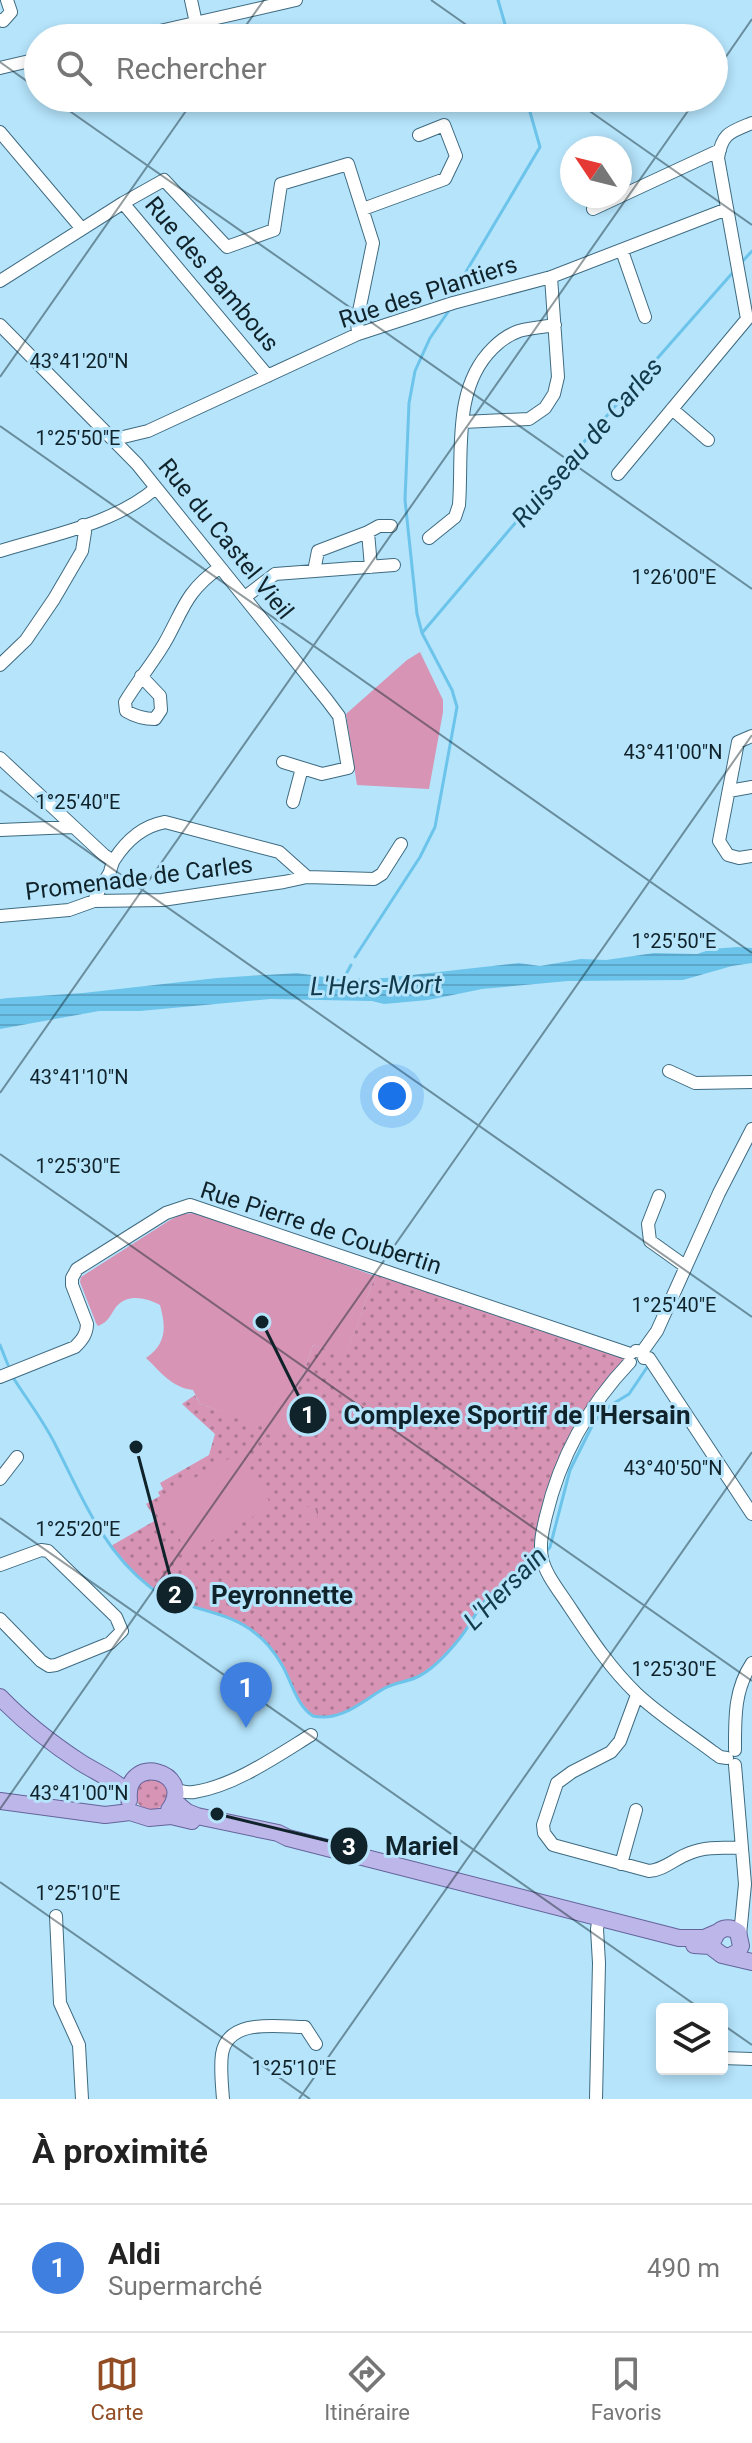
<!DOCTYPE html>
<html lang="fr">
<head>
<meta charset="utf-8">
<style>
  :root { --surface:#fff; --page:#f2f2f2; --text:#222; --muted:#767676; --line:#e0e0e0; --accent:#934d24 }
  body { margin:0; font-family:Roboto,sans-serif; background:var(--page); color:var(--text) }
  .controls { position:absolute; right:24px; bottom:24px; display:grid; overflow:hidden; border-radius:8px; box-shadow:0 4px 12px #0003 }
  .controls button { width:72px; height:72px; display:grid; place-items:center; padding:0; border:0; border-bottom:2px solid var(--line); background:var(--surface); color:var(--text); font:40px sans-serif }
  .compass { position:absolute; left:560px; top:136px; width:72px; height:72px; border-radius:50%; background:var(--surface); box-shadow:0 4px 12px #0003; rotate:305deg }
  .you { position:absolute; left:392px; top:1096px; width:28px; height:28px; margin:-20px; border:6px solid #fff; border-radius:50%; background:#1a73e8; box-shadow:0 0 0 12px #1a73e833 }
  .badge { display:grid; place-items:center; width:52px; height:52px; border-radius:50%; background:var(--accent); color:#fff; font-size:26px; font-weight:700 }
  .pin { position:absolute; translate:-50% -66px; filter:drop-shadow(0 2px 4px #0008) }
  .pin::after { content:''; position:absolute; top:42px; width:28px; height:24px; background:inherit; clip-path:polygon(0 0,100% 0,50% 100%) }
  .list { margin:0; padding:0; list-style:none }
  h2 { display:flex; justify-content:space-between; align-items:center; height:104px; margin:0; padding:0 32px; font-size:34px }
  h2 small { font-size:26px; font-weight:400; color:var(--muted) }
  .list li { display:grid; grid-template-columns:52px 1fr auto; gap:24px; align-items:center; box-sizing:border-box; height:128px; padding:0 32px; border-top:2px solid var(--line) }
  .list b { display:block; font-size:30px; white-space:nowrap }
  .list p { margin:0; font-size:26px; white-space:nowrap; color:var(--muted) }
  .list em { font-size:26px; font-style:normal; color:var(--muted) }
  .icon { flex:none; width:44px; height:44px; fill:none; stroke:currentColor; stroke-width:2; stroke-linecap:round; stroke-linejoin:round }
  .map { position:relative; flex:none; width:752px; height:2099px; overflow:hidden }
  .search { position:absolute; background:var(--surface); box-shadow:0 4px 12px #0003; left:24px; right:24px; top:24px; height:88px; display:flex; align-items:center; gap:20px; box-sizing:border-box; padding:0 28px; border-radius:44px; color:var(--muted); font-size:30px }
  .sheet { height:232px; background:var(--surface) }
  nav { display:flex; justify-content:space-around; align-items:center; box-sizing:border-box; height:112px; border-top:2px solid var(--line); background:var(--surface); font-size:22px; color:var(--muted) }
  nav a { display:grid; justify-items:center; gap:4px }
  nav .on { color:var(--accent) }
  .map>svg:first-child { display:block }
</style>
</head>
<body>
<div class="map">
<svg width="752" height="2099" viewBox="0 0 752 2099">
  <defs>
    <pattern id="grass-dots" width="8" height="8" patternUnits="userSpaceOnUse" patternTransform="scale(2)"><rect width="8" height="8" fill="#d794b4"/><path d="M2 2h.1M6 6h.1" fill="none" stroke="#ad7893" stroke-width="1.8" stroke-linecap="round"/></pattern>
    <pattern id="park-tufts" width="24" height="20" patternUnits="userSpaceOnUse" patternTransform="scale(2)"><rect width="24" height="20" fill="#d794b4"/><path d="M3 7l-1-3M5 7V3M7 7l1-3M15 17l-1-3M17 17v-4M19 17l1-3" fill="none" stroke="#ad7893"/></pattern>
    <pattern id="water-rules" width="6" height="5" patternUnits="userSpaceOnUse" patternTransform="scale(2)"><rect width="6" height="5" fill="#6cc4eb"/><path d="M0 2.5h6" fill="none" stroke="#5da8ca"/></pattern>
  </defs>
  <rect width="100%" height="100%" fill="#b5e4fb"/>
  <!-- grass -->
  <path fill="url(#grass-dots)" d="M378,1268L630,1354L559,1471L542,1558L522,1575L494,1592L476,1611L461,1637L428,1671L414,1678L386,1688L352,1710L333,1717L322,1718L307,1712L301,1704L280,1661L266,1642L252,1630L222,1616L175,1601L152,1589L136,1575L111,1546L156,1520L146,1504L160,1496L158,1492L163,1489L160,1483L209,1455L215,1434L182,1404L195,1395L200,1404L282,1432L313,1345L346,1355Z
    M135 1794a16 16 0 1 1 32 0a16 16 0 1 1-32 0Z"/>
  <!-- park -->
  <path fill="url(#park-tufts)" d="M303,1506L319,1508L316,1524L301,1522Z"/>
  <!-- garden -->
  <path fill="#d794b4" d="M420,652L443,700V712L429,789L357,785L346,714L407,660Z
    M196,1213L219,1219L375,1276L346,1356L313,1345L282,1433L200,1404L193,1390C171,1387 162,1373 146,1358C167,1343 166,1327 160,1305C146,1298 128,1293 116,1307C110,1315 109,1322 98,1326L96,1323L80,1282L81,1277L170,1220L182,1214Z
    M241,1452L272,1506L188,1554L157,1499Z"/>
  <!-- water -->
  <path fill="url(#water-rules)" d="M737,947L752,948V963L732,966L683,980L568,981L482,989L428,1000L384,1004L372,1001L270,999L140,1011H99L0,1029V999L8,998L83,993L217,978L297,973L339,979L385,978L519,963L540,966L581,959L606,960L654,953L697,954L712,949Z"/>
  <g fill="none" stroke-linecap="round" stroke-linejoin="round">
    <!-- stream -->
    <path stroke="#6cc4eb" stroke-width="3" d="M498,0L509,38
      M740,264L752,251
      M454,292L540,147L526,98
      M422,633L589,436L735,270
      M355,957L420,857L435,827L457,707L452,690L422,633L417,614L405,500L409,403L415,371L430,338L448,312
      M343,980L351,965
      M0,1345L8,1365
      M14,1379C28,1401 45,1423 56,1446C82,1497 103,1551 150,1587C181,1611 225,1608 255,1633C266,1641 275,1653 282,1665C292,1682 296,1705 313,1716C342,1722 362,1701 385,1688C394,1683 405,1682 415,1678C432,1671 448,1653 460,1638C472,1623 478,1606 492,1593C506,1581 524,1575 538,1562
      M545,1553L550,1547L570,1470L594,1422L611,1405L629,1394L648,1366"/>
    <defs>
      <path id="minor" d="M191,0L196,23
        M0,20L3,21L11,12L7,0
        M207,21L212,38
        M129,38L296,0
        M0,68L38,59
        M0,132L82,229
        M123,203L164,180L227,247L274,230L281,184L348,164L373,243L357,321L358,334
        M363,209L445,179L456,156L444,125L419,135
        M593,209L720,150
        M622,251L645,317
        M0,281L123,203L268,376
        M0,325L137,464L327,700L339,716L348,768L322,774L283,762
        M672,409L708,440
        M463,422L529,419L545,408L554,394L558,377L551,277
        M115,441L119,438L148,431L358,334L453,303L551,277L727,209
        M618,474L747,319L718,158C722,133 730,132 752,123
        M368,532L379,526H391
        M429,538L455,517L459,505C463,453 452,388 493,348C500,341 510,334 519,331C530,328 543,327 555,325
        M0,551C51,535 114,524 156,488
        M314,571L318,551L368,532L371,567
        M245,597L275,574L394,565
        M0,665L26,640L54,599L82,551L85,532L83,525
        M141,676L160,696L161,710L155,719C144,719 136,717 126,711L125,702C137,682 152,664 164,644C183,611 185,592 219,568
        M752,736L738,742L719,841L728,855L739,858L752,856
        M0,758L104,855L113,861
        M729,791L752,787
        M293,802L302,768
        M0,830L73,827
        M94,901C98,890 104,883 110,872C110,871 113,861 114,860C126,841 143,826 165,822L279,852L307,877
        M0,916L69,910L94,901L162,900L284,882L307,877L374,879L382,874L401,844
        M669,1071L695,1083L752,1082
        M659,1196L648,1224L650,1241L685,1266
        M636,1351L642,1352L644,1358H649L752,1514
        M642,1352L657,1331L719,1193L752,1129
        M630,1362C589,1405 560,1457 546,1516C543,1529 539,1543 542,1558C545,1574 560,1592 569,1606C589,1636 609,1667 636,1693C659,1715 688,1733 713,1752L720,1757L727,1758
        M0,1377L75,1347C82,1340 87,1334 87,1324L72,1285V1278L77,1269L166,1213L190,1205L630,1354
        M0,1479L17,1457
        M0,1565L41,1550L48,1551L116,1617L122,1631L110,1643L56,1665L49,1666L41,1661L0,1619
        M637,1695L620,1741L611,1752L572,1772L557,1783L543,1825L544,1833L553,1845L649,1871C665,1870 675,1858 690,1853C706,1846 725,1848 742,1848
        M735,1750C735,1718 734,1690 752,1663
        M735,1765L745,1884L740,1935
        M175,1790C181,1791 188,1793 194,1792C234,1786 277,1756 311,1735
        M621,1864L636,1810
        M56,1916L60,2003L79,2045L82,2099
        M722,2058L752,2059
        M223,2099C222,2085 220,2068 222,2054C228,2017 279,2027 305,2027L316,2044
        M596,2099L599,1963L597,1929L598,1923L604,1918"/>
      <path id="major" d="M0,1697C24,1722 51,1743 80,1762C97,1773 114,1779 128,1793
        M129,1800C124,1752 197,1771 169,1810
        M0,1801L105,1815L130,1812L149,1818L171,1816L192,1821
        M174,1801L187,1812L197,1816L278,1833L288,1838L679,1938H704L718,1932
        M714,1939C718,1928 728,1925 738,1932L741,1946L738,1952L732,1955
        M694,1945L710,1946L722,1955L752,1962"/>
    </defs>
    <!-- minor casing -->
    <use href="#minor" stroke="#3f6b80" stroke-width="14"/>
    <!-- major casing -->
    <use href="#major" stroke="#64639b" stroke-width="18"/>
    <!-- minor -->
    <use href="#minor" stroke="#fff" stroke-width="12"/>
    <!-- major -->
    <use href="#major" stroke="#bdb6e8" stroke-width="16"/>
  </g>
  <!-- ticks -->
  <path fill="none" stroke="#10232b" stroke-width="2" stroke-opacity="0.45" d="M431,0L485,38M237,38L264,0M0,62L38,89M714,74L752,19M51,98L752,589M571,98L752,225M0,377L195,98M0,426L752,953M0,790L752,1317M0,1093L697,98M0,1154L752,1681M0,1518L701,2009M0,1809L752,735M0,1882L310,2099M722,2024L752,2045M299,2099L752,1452"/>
  <g text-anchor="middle" stroke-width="6" stroke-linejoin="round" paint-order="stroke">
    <!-- street labels -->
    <g font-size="24" fill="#10232b" stroke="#b5e4fb">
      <text transform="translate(212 274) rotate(50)" y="8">Rue des Bambous</text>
      <text transform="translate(428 292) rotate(-18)" y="8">Rue des Plantiers</text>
      <text transform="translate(226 539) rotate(51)" y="8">Rue du Castel Vieil</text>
      <text transform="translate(139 878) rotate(-7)" y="8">Promenade de Carles</text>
      <text transform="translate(321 1228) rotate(18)" y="8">Rue Pierre de Coubertin</text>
    </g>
    <!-- water labels -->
    <g font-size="26" font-style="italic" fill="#123a4b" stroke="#b5e4fb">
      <text transform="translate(587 442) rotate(-49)" y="9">Ruisseau de Carles</text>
      <text transform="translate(376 985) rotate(-1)" y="9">L'Hers-Mort</text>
      <text transform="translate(505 1588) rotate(-45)" y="9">L'Hersain</text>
    </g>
  </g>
  <g font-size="20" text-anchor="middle" fill="#10232b" stroke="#b5e4fb" stroke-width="6" stroke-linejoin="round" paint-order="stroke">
    <text x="79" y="368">43°41'20"N</text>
    <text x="78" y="445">1°25'50"E</text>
    <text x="674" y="584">1°26'00"E</text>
    <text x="673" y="759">43°41'00"N</text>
    <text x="78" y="809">1°25'40"E</text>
    <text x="674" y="948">1°25'50"E</text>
    <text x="79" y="1084">43°41'10"N</text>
    <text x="78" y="1173">1°25'30"E</text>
    <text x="674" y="1312">1°25'40"E</text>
    <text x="673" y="1475">43°40'50"N</text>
    <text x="78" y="1536">1°25'20"E</text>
    <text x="674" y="1676">1°25'30"E</text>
    <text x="79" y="1800">43°41'00"N</text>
    <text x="78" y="1900">1°25'10"E</text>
    <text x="294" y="2075">1°25'10"E</text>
  </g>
  <!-- callouts -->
  <path fill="none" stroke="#10232b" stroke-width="3" d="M262 1322L308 1415M136 1447L175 1595M217 1814L349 1846"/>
  <g fill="#10232b" stroke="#b5e4fb" stroke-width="3">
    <circle cx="262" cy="1322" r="8"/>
    <circle cx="136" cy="1447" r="8"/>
    <circle cx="217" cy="1814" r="8"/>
    <circle cx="308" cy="1415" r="20"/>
    <circle cx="175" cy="1595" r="20"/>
    <circle cx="349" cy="1846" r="20"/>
  </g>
  <g font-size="24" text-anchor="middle" font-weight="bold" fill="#fff">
    <text x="308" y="1423">1</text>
    <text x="175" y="1603">2</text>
    <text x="349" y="1855">3</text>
  </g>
  <g font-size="26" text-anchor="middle" font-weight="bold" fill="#10232b" stroke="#b5e4fb" stroke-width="6" stroke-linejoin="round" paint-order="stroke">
    <text x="517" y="1424">Complexe Sportif de l'Hersain</text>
    <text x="282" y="1604">Peyronnette</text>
    <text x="422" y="1855">Mariel</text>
  </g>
</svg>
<div class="controls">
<button><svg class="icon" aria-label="layers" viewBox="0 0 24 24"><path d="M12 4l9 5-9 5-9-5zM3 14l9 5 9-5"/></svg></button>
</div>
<svg class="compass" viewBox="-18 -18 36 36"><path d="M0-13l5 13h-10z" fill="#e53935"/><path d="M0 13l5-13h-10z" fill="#767676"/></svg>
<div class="you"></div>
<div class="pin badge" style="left:246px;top:1728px;background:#3f7fe0">1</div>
<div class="search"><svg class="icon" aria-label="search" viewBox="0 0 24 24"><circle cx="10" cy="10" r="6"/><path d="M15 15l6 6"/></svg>Rechercher</div>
</div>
<section class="sheet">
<h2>À proximité<small></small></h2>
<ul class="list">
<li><span class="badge" style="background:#3f7fe0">1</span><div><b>Aldi</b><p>Supermarché</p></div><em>490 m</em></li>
</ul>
</section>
<nav>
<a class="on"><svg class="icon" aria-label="map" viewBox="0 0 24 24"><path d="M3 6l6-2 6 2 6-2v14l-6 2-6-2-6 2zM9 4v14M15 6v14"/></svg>Carte</a>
<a><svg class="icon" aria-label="directions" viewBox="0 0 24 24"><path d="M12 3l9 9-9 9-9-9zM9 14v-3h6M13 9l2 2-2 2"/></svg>Itinéraire</a>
<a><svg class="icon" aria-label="saved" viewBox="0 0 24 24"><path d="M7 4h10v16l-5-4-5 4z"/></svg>Favoris</a>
</nav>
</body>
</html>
